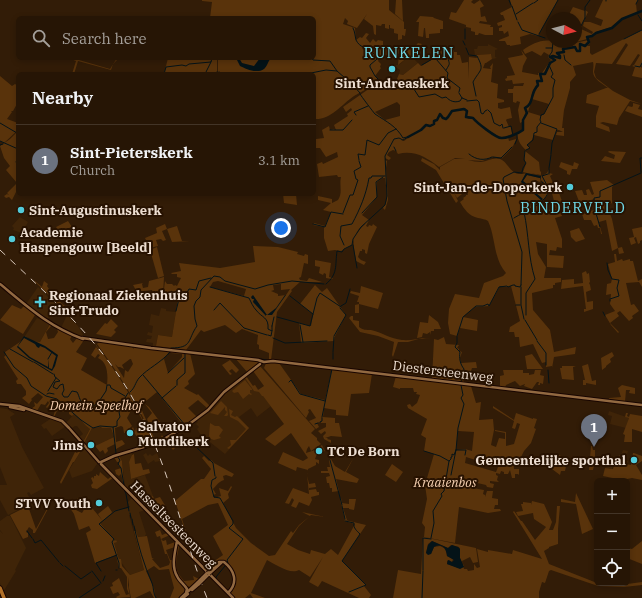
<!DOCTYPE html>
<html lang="en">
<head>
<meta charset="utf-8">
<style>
  :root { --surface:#261505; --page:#322213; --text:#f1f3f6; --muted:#a49f9a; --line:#423427; --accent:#53cbda }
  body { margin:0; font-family:"IBM Plex Serif",serif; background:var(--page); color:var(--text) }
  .controls { position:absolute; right:12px; bottom:12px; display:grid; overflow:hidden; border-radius:6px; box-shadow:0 2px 6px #0003 }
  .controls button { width:36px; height:36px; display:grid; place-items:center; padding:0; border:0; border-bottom:1px solid var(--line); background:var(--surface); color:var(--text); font:20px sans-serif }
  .compass { position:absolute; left:546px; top:12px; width:36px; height:36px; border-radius:50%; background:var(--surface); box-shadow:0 2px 6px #0003; rotate:97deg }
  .you { position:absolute; left:281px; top:228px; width:14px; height:14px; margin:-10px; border:3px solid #fff; border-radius:50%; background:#1a73e8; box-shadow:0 0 0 6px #1a73e833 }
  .badge { display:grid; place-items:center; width:26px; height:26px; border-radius:50%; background:var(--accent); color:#fff; font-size:13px; font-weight:700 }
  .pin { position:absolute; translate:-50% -33px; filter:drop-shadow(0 1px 2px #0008) }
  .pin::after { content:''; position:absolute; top:21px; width:14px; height:12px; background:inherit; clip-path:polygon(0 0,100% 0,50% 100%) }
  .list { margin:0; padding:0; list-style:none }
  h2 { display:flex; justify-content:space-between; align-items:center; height:52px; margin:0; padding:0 16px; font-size:17px }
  h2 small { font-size:13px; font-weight:400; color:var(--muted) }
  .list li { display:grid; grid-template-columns:26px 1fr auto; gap:12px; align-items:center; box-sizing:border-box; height:72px; padding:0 16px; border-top:1px solid var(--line) }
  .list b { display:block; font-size:15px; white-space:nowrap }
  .list p { margin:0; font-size:13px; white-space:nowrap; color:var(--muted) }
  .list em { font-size:13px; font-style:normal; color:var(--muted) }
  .icon { flex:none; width:22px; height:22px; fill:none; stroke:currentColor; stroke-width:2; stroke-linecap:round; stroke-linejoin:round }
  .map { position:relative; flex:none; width:642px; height:598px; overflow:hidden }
  .search { position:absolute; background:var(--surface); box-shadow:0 2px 6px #0003; left:16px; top:16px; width:300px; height:44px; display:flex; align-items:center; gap:10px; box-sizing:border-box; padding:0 14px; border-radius:6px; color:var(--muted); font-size:15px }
  .panel { position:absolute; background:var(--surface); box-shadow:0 2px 6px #0003; left:16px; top:72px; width:300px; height:124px; border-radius:6px }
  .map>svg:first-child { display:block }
</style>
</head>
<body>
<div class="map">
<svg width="642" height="598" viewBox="0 0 642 598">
  <rect width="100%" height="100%" fill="#321c07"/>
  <!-- built -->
  <path fill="#3f2408" d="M488,44L498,49L495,50V57L497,58L492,59L491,54L475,55L474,49H477L478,46H488Z
    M408,57L413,58L418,63L403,75L399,74L400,70L394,66L400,64Z
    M20,217L28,222L22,233L13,230L14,228L12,226Z
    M38,287L58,307L54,313L52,312L47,320L26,304Z
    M161,308L166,309V311L176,312L172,337L158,335L156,346H153V343L146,342L147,339H151L152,336L147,335L148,332L152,333L153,326L149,325L151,314L159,316Z
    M67,315L78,326L83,335L82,337L61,328Z
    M37,318L50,324L40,342L33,341L25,336Z
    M245,377L252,386L255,385L271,406L257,417L251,408L239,417L249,428L225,454L201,435L197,429L199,427L196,424L198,422L196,420L205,414L220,397Z
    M0,408L7,409L15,414L10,417L22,447L44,488L31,495L29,492L27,493L32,503L8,515L0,500V485H7L0,467Z
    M609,411L629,418L626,428L610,424L612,416L608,415Z
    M74,414L90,429L83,442L79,437L83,434L77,426H75L72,428L66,423Z
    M52,418L60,422L66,426L52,436L46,428L44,429L41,425Z
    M96,427L111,428L114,437L89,449L84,442L92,428Z
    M84,446L97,461V464L92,471L72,478L69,470Z
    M623,450L628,451L625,460L628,461L627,465L617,463L619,455H621Z
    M131,452L133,456L129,462L131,479L145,475L153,496L142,499L141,502L134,495L136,493L133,487H131L128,490L125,486L122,461L119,456Z
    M146,453L148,456L150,454L152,456L157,453L160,461L155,462L154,460L148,464L143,455Z
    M608,455L615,457L612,469L601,466L602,458L607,459Z
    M132,498L145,510L139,512L146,534L145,536L138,537L132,519L131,515H129L144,570L130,575L119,559L114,543L115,541L100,523L115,510L129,508L130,514L128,502Z
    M7,516H10L26,548L15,570L16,571L3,592L0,583V531L3,534L0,530V521Z"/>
  <!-- green -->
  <path fill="#59330b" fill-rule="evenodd" d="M202,0H389V10L404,22V29H406L405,36L402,35V39L398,40V34L394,33V29L390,28V25H389V29L385,28V24H382L381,26L376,25V35L374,34L373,26L364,19L367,14L357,28L347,24L348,21L345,18L343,24L355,28L356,40L360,37L362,38L366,33L369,34L366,38L370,43L373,39L376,42L378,40L383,41V46H388L387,55L382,54V56H378V59H379L378,61L381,64L380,67L381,68L375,76L379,80V81C371,87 362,91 354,96C341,105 331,120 314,119V74H218V58H314V18H210L212,2L202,1Z
    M396,0H402L403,21L395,14Z
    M464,0H473L471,2L474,4L480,0L484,6L480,8L481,17L485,16L487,22L480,21L479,23L491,25L490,27H493V35H485L479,33L478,35H475V32L471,31V28L466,27V25L449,19L451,12L456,13Z
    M510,0H558L538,36L530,34L520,37L521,44L510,46V45H507L505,41H499V40L509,36L508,31L504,34L503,31H499V28L502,27V25L498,26L497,23L505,20L503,15H501L500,13L512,7Z
    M603,0H638L636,4L637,13L621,19L611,27L596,32L593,35L587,37V39L576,42L581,29L592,34L593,32L583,26L584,22H590L601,26L603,20L595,17Z
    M573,7L585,11V10L588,12L576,38V18H567Z
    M420,16L433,17L434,18L443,21V29H440V33L429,34V38H426L425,28H424L423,37L418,36L419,22H416Z
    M642,30V64L641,67L642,68V78L632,76L635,67L632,66L634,65L640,55L638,54L630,66L616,64L628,45L626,43L612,64L596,63L594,72L596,78L613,91L630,100L642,104L630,101L619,118L617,125L603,122L600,123L609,127L610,132L596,127V116L599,106L586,103L587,95L606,88H608C603,84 593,79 593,72C593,68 594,66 593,62L573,66L576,75L570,82V88L564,110L562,128H564V136L556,135L557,132H563L559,130H557L553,140L534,135L532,140L527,145L530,148L526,150C521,146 518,141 517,134L523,130V120L527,112L526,111L522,122L520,123L518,110L520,102L517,101L516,103L513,102V93H508V89H513L514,86H523L524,83L513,84L512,80L506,81L505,79L507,78V76L515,75L508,58L523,55L521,50L527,58L523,66L522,72L538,75V73H542L551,60L548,57L549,55L544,52L541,56L532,51L525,54L523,50C532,44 541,39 552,41V42L574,43L589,40L590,43L587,46H590V53L592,55ZM588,41L589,43L586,46L580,45L581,50L580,52L577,51L575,48L564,49V53H558L561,56V58L551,57L555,59V61L552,62L545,74L540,75L543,81H538L539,86L535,90L531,98L533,90L538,85L537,80L542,81L540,74H543L551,61L555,60V59L550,58V57L553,56L560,57L557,53L564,52L563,48L575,47L578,51H579V44L585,45ZM532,99L549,104L544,114L541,116L528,112Z
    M418,43L422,44L418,48L421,50L413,59L408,57L398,65L399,54L394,50V48L400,49L402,45L409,48L411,47L413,49Z
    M438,45H440L443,54L446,55V56H448L447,50L449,55H451L450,51L454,50V52H457V55H460L462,63L468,62V79L469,57L477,58L476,55L491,54L492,59L486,63H485L483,68L491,69L490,67L493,63L491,82L498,84L497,98L504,100V102L498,103V108L501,109L510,107L512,118L507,119L506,120L509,127H511L512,134L503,138L499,137L476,122L473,117L466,116L468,111L465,108L452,111L447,118H443L440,114L437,119L434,120L433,124L430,126L426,125C419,131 411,134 404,140H401L404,141C411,135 420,132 426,125L430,127L434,125V121L438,120L440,115L442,119H446L452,111L465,110L466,112L465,117L469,119L473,118L475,121C485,128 496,142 508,137L509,141L516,139V140L512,148L502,158L493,157L482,161L468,160C472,161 477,162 481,162C488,161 493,157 500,159C510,163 510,178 527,173L523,172L526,164L524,158L525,151L539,162L540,171L541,172V175L529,173L542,176L547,173L549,169V173L553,174L550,176L553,183L556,182L557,185H559L561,192L559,193L562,201L567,200L566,206L560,207L562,216L555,218L562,239V248L557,247L556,251L550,250L549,255L564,256L563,268L547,267V244L536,242L538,254L546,267L544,278H561V282L555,283V285H553V288L532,293L533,310L550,330L554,352L576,347L575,354L554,357L552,368V366L546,367V362L542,363L533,344L520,347L519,337H515L514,332H509L510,327L520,321L511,286L508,287L500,286L489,306L475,307L463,317L478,320L477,331L460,328L457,336L450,334L448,323L449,309L455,294L479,298L484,283L503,276L506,273C493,258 496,238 488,221C485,219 482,219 478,218C469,216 464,209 460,202L464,199L463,198L466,196V195H468L466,191L462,193V194L457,198L453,191L458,201L456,203L436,170L421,161L422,158L434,164L440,170V167L454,159H465L455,158L439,167C426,157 414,150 398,154L396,151L393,150L389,152L387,155L391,158L389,160L385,158V160L387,161L386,168L388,200L385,210L383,208C390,199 386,189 385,178H382L377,182V197L362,215L369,220L366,226L368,227L369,225L372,226L373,224L377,227L369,244L367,254L365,253V250L362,249V251H360L358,257L361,260L366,262L364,265L356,261C353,241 350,238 366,223C357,228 355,236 352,245L341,251L335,250L328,251L324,238V227L313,225L314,223L325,226L331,212L323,210L331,203L318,200V196L332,199V203L338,200C343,193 339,185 341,177H338L337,175L319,177L317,164L322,162L323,164L338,157L337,152L326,157L320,148H316V139L324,138L322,130L329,126L330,130L334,129L335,130H336L334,125L348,116L347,114L352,110L351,108L346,112L343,107L380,81L385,86L388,78L395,81L394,86L399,74L403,75L418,63L421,66L433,59L432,56L436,52L439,56L441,54ZM397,102L400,105V116L385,120L375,112ZM526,173L541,176L540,181V178L527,175L523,181L532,188L537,181L540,182L541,180L544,183L543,189L539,192H535L541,200L521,182ZM549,193H552L556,209L547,210L542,202Z
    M68,58L77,59L79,58V60L110,69L117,58H119L113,64L111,70L78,61L74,74H72L76,61Z
    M168,58H217V74H164Z
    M0,76L12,86L15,84L18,86V102L13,111H11L12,112L7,119L18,123V130L4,143L0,141Z
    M633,103L640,105L638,109L642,110V117L625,111L628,106L632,107L633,106Z
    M18,131V188L12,200L9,197L6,198L4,196L7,194L9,195L7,193L17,183L6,170L10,166L4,158L0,146L10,139Z
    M609,151L626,152L620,163L601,161L605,156L614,159L615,155L608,152Z
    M561,162L573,166L574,162L579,164L577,169H572L570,175L567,174V171L559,167Z
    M607,180L614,185L612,187V203L607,206L612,219L618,248L622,247L624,253L619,254L618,248L612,251L606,220L599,222L602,234H601L600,228H598L597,225L594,226L591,220H584L582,214L589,213L588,211L595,210L594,199L580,204L575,191L582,190L584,195H587L586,190L589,189L592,195L594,194L590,182Z
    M283,194H296L297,205L284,203Z
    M68,221L72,227L66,229L64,235L60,233L56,227Z
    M165,224L167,229L177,226L182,241H190L172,242L167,229L162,231L166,240L163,241L161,239L156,240L158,246L150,248L145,238L157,233L156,228Z
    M642,227V240L640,241V243L638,244L636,237L634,238L636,243L631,245L629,238L634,237L632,229Z
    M579,228L585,239L576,242L571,237L570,231Z
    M253,246L278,247L298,252L297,254L304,256L305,254L302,253L308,255V264L304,263L301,277L299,278L300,280L307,281L309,278L322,282H300L291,290L292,291L277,312L271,360H269V353L259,349V345L257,344L258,335L242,329L236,333L225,325L204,332L201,330L186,350L156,346L158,335L172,337L178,299L165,294L164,289L165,281L167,284H172L174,286L175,285L177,286L181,278L177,277V274H172L171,273L181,271L179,263L220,268L255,262ZM218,281L246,289L244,296L210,287L213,282ZM281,284V290L290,289L286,295L278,296V294L271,291L274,290L273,285Z
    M157,247L164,276L158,278L150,250Z
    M614,254H616L617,261L622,259L623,261L630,259V261H633L638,281L642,279V287L639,282L626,283L631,305L634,304L639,311L632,316L633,318L629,321L620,311L617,313L619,316L610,323L619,332L618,333L611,325L605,315L615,311L610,304L611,294L606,295L607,284L611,283L612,279L608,264L615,262Z
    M315,260L331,263L329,277L333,278L332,279L326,278V274L324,273L323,275L319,273L320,267L315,266Z
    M586,271L587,274L589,273L590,282L589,283L590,285L591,290L586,292L587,302L593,301V309L584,312V309H586L583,286L561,289L562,280L574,279V284L583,283L582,273Z
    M164,277L163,294L154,296L152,290L144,291L142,295L138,294L133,285L143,283L142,284L143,288L148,287L149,281Z
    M35,281L42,287L44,281L48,284L47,286L49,289L47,291L65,306L69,312L68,313L35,282Z
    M315,285L322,292L327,288L346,315L335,336L334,341L301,343L299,323L311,326L313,314L300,304Z
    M361,286L383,293L378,309L359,304V313H355V305L359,304V302H357L359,296L350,293L351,291L360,293Z
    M12,305L21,309L25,305L35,315L23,334L0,320Z
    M429,315L438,322L441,329H434V331H431L430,335V332L427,334L423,333L422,337L417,338L420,322L428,323Z
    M351,316H353V320L359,321V327C363,330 366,330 371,330C381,332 391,339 402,340C413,341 421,337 433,339L422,338L408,342H398L393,357L392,355L394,342L378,336L360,332L349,318Z
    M111,319L118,326L114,330L116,332L111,337L96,334L105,323L107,324Z
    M50,324L51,326L46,332L48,339L54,338L58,332L57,329L72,336L70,339L73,343L77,338L84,340L76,352L87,358L81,370L107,385C108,376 108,362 98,358L100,355L98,354L95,358L91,355L96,347L100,352L94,342C118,373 138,406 153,442L150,436L139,439L135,434L130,437L127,434L133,427L135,432L136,428L139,429L143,426L144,423L134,405L127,418L132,426L125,432V433H124L123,427L121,426L115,428L116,442L122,440L125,444L116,449L115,444L107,448L108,451L105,454L103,450L100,452L95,446L114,437L111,428H102L101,427L92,428L84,443L83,442L90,429C84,425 80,418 74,414L72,416L69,414V411L66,408L63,412L61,410L57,411L54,417H53L55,411L62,405L58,401L54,400L47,408L46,407L49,403L48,401L45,405L41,404L37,411L31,409L35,406L34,402L37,404L43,397L38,393L31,399L32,400L29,404L22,398L26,395V391L21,384H17L16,381L18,379L4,357L6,355L5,352L20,342L25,336L33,341L40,342Z
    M444,337L446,344L459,345L457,348L459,349V351L462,352L460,358L461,363L476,362L477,368H472L470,374H465L464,382L432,379L434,339L438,340Z
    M99,342L131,346L134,349L133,352L134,349L133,346L170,351L162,361L164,359L168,373L182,357V354L171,353L172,351L190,353L195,374L188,381L189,384L184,388C188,390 193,393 197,395L198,394L210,406L207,408L198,400L188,408L197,417L184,426L157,392L140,406L155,440L154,442C140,407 120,375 97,344ZM130,359H131L133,364L128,372L125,370L124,378L115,364L118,367H120L124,369L122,365Z
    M612,352L614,356L610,359L611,362L606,366V367L602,370L601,358Z
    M532,354L543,369H527L525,356Z
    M235,358L258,361L259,363L248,373Z
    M230,360L239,370L236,373L232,369L229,371L232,374L230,375L222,365Z
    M266,363H279L301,394L325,400L332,369L388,376L372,374L369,393L351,394L348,416L336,415V410L324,408L323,417L335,418V423H339L342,437L331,436L325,438H328L327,439L331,440V443L324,439L323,436L326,433L325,431L321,434L318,431L326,427V423H321V422L317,423L319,427L316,429L309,421L316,418L310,409L308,410L309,412L306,418L264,368Z
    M588,364L592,381L596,380V385L586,383V385H583V380H585L582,366Z
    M260,366L315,429L311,433L317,438V440L321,444L311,451L309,446L307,449L306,453L315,450L322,445L325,451L317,454L315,459L319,460V464L316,462V465L308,469L307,475L309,484L315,483L316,487L309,488V490L316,489L317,492H319V495L311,497L312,500L309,506L299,502L296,508L291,506L294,500L292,498L289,504L285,503L293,488L309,494L307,474L308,470L297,467L296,471L278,463L283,452L303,461L308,458L291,433L275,446L265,439L284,424L263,396H262L259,392L254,391L245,378L246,376L253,386L255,385L258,390L264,386L253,371Z
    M562,366H576L573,367L574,380L562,379L560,368H562Z
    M503,370H523V373H529V375L534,374L535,370H541L540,375L544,376L543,384L540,383V385H538L539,382H537L532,389L524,386L525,384L520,386L515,381L506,385L505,388L500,387V376L504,375Z
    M396,376L471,386L476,403L481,402L479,420L493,419L494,430L491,445L496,447L499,438L505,439V433L495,431V430L506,432V446L514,444L520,424L517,423L515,429L512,428L514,421L493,408V406L514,420L516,413L533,419V418L537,419L534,428L536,429L531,443L524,451L520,459L513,461L514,469H519V475L518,474H515V478H512L510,470L508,474H504V472L501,471L500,474L496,473V475L498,476L497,480L499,482L490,481V483L494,484L493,488L487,487L486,485L469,481L467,487L484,490L483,494L485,495V497L487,491H493L492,498L498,499V505H495L494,509H500L501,511L488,513L459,507L455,543L424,537L425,527L422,523L427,499L425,485L434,454L424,451L426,438L421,435L427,419L408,408L407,405L410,404L412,407L417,403L420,395L416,394L417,392H414L413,388H400V389L393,387ZM458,431L474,432L472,451L465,449L456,450ZM466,457L498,467L496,472L465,463Z
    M245,380L252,389V390H250V393L252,394L251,395L249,394L243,399L238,392L234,393L232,391Z
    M622,385L635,388V394L629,393L630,390H626L625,402L609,399V398L621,397L618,388Z
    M221,401L227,407L228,415L227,416H224L227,412L225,410V407L218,415L210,413Z
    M145,404L149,407L163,426L161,428L162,430L160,432L164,438L157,441L156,438L161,437L162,435L157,429L155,430L154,429L152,431L147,419L152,413Z
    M229,409L233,411L231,415L235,417L237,416L249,428L229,449L227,448L231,445L230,440H236L246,429L238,421L230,417Z
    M626,413H628L627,416L629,417L630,414L642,416V432L632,429V442H624L625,435L623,434L629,418L625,417Z
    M210,423L215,426H219L223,430L219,436L221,438L214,440L211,439L209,436Z
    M181,434L189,442L186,446L182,441L173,450L169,445L171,443L168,441L171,439L177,442L178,440L177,438H180L179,436Z
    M591,446H592L593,450H595V461L593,470H589Z
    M82,447L83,448L82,449L74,462H73L61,484L60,482L75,452L77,453Z
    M633,453H634L642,456V461L636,465L642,475V480L632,478L622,480L603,476L605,468L613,469L615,462L631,465Z
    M134,454L135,464L141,463L143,470L149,469L150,473L131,479L129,462L132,455Z
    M559,455L561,456V462H567L565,471H561L560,475L552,469Z
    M117,456H119L122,461L124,483L123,482L121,474L119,476L116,474L115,470L121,468L118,465L119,462H117L114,457L117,458Z
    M204,456L209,461L211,460L214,463L234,474L232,477L226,475L223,476L224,480C218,482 217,485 213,489L216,494L213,495L214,498L221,496L219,488L228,491L231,486L232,487L228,494L229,498L223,503L236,528L251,543L269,556L275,555L291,531L293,533L299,525L310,516L302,512L325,517L311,515L299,526L287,544L298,550L310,554L311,550L325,554L331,549L338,555L355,524L344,521L345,520L366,525L342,561L366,585L364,586L371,595L369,598H359L322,581L318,587L309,582L323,557L310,577L299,570C290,575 275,564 267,560L251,593L265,598H253L250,594L245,598H234L230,593C238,583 237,575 229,566C226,562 224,560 220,560L208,570L207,569L210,564L223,555L213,536L228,525L218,503L208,505L182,519L194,557L175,501L201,479H204L211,469L202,458Z
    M354,457L346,472L359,479L357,483L336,479L339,491L332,492V488H330L329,483H327L326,477L330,476L329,473H321V471H328L327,467H330L329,460L331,459L335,466L345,472Z
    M392,464L403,472L396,482L385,475Z
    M100,472L108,479L112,476L113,478L97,489L92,488L91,485L93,483L91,478L93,477L94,479V476H96V474L99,476Z
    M576,493L593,529L582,534L576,504L561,502V499L575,502Z
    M153,496L154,499L160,497L166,507L154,510V508L151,509L149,506L155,505L153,502H149L146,498Z
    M80,497L82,499L80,503L74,501L72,505L76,507V510L82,513L88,503L102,520L98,514L108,506L112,512L111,513L113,512L100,523L115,541L116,540L117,542L114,543L119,559H121L122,566L130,575L144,570L134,531H136L138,537L147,536L152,558H154L152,559L160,568L169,565L170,562L167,554H165L160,536L157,537L155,532L160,530L162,535L167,533L170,535L161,539L163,541L166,540L167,545L175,542V547L166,550L170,560H172L174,552C172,561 171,570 177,578C180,583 185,586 185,592L178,598H170L174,588L169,569L159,570L154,566L146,571L154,588L155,595L156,598H154L150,591L135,598H131L129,588V577L128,585L130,597L117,598L116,597L120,595L118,592L113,594L110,587L113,586L112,583L119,578L126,595L129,594L127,589V577L121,568H119L116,555L95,563L86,533L91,530L89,526L79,530L74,514L68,505Z
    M341,498L342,503L349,504V499H356L354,510L349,509V508H343L347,520H345L340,500Z
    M532,501L544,504L552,522L549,530H553L556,522L557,506H560L558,529V544L549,547V548L544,551L549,564L597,583L620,585L642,582V585L624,587L598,586L551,570L549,571L545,583L542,582L539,592V598H393L398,570L421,574L423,537L476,548L478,562L473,563L470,557L462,561L464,569H463H467L468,571L474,570V564L477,568L480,567L477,549L488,552V550L512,554L513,550L542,559L513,512L514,511L521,521H522L535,540L546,527L534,519L533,513L518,516L516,512L523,511L521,504H523V502L531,503V505ZM432,541L448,548L451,545L459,547L460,549V558L464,566L459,568L447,564V561L449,560L452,562L453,559L447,556L446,549L440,546L434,547L431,554L426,553L428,544Z
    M49,505V507L35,533H33V530L29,527L26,532L28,533V537L23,539L10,515L28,506L36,529Z
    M642,541V564L627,558V550L628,549L627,548L632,549Z
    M180,545L181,547H179C176,562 173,568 184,581L194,580L193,576L199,579L190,587C186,586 185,584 182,582C172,571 175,559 178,546Z"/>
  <!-- water -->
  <path fill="#041318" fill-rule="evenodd" d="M236,58H239L242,63L254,66L260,58H271C268,61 267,67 264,69C257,74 246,69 240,66Z
    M526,173L541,176L540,181V178L527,175L523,181L535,191C539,191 543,189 543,184L541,181L544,183L543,189L539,192H535L543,199L542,200H541L521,182Z
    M253,295L267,315L276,308L285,295H286L272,315H266V316L253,302L254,299H252L251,297Z
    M24,336L45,346L58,355L55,366L52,371L29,358L17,347ZM24,338L35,344L37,347L39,348L40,346L45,348L56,356L52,369L49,368L48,359V367L30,357L18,346Z
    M432,541L448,548L452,545L458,547L460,549V558L464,567L460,569L447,564L448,560L452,562L454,560L447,556C446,548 442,543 434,547L431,554L428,555L426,553L428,545Z"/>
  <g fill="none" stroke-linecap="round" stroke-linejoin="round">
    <!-- stream -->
    <path stroke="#041318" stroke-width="1" d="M509,0L511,5
      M606,1V0
      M534,3L538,0
      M636,4L638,0
      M512,6L517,20
      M516,14L533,3
      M638,15L642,21
      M585,18V7L590,0
      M518,22L522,30L545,38
      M353,28C355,32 355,36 356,40C360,48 366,47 371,51C374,53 375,56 377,59L370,65V67L375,76L379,80
      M576,31L581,26L585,18
      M539,34L558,0
      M465,39V29
      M624,39L642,30
      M463,41L465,45
      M466,48L469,55
      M546,48H552
      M445,53L446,57H448C449,65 451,62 446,70
      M470,55L477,56C485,71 480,69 473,82L476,96
      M564,55L565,60L571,65
      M549,56L552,52L553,42
      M312,58L313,60L330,61L337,71
      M436,59L448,73L447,78L460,88L459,92
      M422,65L434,58L435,59
      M635,66L640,67L642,63
      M219,72L224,74
      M164,74L166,67L182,65L186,66L189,64L211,62L212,58
      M205,74L211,62
      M213,74L217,72
      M306,74L326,70L337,71L353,85L360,93
      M383,84L388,88H393
      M394,88L408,89L412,86L419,97L435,94L442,98L446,97C450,101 454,103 460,101L462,98
      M459,93L462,98L467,100
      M360,94C361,96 374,113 375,114C387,122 396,126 403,138L407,137
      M467,101L477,100L479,102L481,113L483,114L485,111L487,110
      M488,110L491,113L494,123L500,126L502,124L503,128
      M356,115L354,112L368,106
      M0,123L17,133L18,132
      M541,123L557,129L552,143L551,154
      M504,128L511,126L513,135
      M330,130H343L352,120
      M517,135V138
      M0,141L18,149
      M515,144L517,139
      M0,145L3,144
      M394,147L396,151
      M526,150L530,148L527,145L533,140L534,133L537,132V127L541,122L540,120L541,115L544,114L553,97V88L555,80L551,77L553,74L549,65
      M469,154C476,160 484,161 492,157
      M493,157L501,158L512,147
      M359,160L358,154L365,155L367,140L379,145L388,133L396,129
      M16,162L18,165
      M549,168L551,155
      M522,172L523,168L526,163L524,160L525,151
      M641,172L640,158H642
      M549,174V169
      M542,201L547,209
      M524,212C529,235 528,257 535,279L526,293V315
      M343,213L350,195H353L358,180L356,179L354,171L361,167L359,161
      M362,213L377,197L376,182L383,177
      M514,218C525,211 547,204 549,189L542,176L548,174
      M313,224L325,227L331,212L343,214
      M600,227L595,210L594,198L600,197V191L641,173
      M344,245L340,236L341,226L352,224C360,209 366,195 369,178H371L372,176H385
      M353,245L357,268
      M607,263L608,270L612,279L619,280L617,288L619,296L610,299
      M326,284C338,274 335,266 337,251L342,252L344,249L352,245L353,239L361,227L385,205L387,196L385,156L394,139L399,138L403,140L408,137
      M521,285L522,252L507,201L503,179L504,177L514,172L522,173
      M210,287L249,298C251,302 253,307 256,310C262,318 269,317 268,329L272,331V326
      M521,287V305L524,319
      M290,296L313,314
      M183,297L184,298L189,289L196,290L199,281L211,278
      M179,298V296L182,297
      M610,300V301
      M516,305H520
      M341,306L346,303L350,289
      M214,310L220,303L244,328L267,335
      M176,311L179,299
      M603,312L605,316
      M277,317L310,326L317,298L320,293L341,307
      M525,320L537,340
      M300,325L303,342
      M272,326L274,317
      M268,335L271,336L272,331
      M334,336L346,315L340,308
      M457,336L463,317L476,306H483L488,304L489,306L499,287L507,286L508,287L513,285H515V286L520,287L521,285
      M457,337V343L455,347L460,352C459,358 460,364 464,369L461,382
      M273,338L285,343L327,341
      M537,341L546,353V365
      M171,348C193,348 187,340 197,326L195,319L194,306L196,301L200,297L201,290L214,276L220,277L225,281L255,289L268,285L292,281L324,284
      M10,349L33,362
      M4,352L14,367L27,378L31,386L46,396L57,399L81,420L93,428L100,426L113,427
      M333,352L334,337
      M48,359L52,352
      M261,359L267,360
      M333,359V353
      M34,362L53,374
      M548,370L549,383
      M168,373L184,358
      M54,374L55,377L60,381L55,382L53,387L57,389L60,385L63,384L64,390L62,394L64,397H68L72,391L77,392C80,397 79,402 86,405L87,410L98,403
      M143,375L185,425
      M289,382L291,380L300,394L325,401
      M177,385V380L185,373V353
      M48,391L56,378
      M130,392C135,388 135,383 139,378C148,368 161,363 171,351
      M47,394L49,393L54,394
      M162,398L176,386
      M100,400L106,391L107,385H110L111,388L125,396
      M322,417L332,369
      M320,422L322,421V418
      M315,424L318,423
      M194,445L213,463L215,476
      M456,450H466L465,455
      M424,451L440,456L449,461
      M116,453L113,427L117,426V421L120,417L119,412C123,409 128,403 125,398L128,393
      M117,456L120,460L118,464L121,468L124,485
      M330,460L342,505
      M451,475L456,450
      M216,477V478L212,480L211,486L214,497L220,498L233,521V524L229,528L243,539L227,560L228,563
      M124,489L126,494L129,511
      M342,506L345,519
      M130,513L131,518
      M132,519L133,525
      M345,521L354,523C353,528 357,531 360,534L342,561L366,585L349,592
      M134,526C138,545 144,565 152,583C154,588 153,594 156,598
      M27,531L32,538
      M431,538L434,523L433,511L442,496L441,494L444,491L449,461L451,459V457H452V454L454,455L456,450L458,428L464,404L461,398L463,395L461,385
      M33,539L35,543L41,540L59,562
      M60,563L63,566
      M65,566L81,579L91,572
      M119,568V563L112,542L114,539L99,524L115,511L129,507
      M116,570H117
      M423,570V538L431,539
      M92,571L101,583
      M101,571L96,563L117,555
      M216,579V577L225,566
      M103,581L105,576
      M79,598L100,584
      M422,598L423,571"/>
    <!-- river -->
    <path stroke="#041318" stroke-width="2.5" d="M408,137L421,130L426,125L430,126L434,124V121L437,120L440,114L443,118L446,119L448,117L452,111L464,109L467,111L466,117L473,118C476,122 497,139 502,138C508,138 519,133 523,130V120L527,113L525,108C534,104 530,93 538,85L537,81H542L540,74H545L550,63L555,60L550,57L553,56L560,58V56L557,53L564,52L563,49L575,47L577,51H580V44L585,46L589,42L587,37L592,36L596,33L612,28L622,19L642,11"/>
    <defs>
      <path id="secondary" d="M0,284C28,307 48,326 83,339
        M82,338L151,348L258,360L264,362L273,361L642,405
        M0,404L19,406L62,421L69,428L99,462
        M10,407L24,410
        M101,462L114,456L157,443L188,425L208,410L224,392L260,364
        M101,464L233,598
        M177,541C175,552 171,566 177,576C179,581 184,584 187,589L186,593
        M209,572L219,562H224C234,570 239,582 228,593
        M210,573L221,563
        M202,578L207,573
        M203,580L209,574
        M192,590L199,584
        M181,598L198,582
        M183,598L188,594"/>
      <path id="trunk" d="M0,588L4,598"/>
    </defs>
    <!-- secondary casing -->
    <use href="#secondary" stroke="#180500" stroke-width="4.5"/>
    <!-- trunk casing -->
    <use href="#trunk" stroke="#180500" stroke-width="5.5"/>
    <!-- secondary -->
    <use href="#secondary" stroke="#926941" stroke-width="2.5"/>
    <!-- trunk -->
    <use href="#trunk" stroke="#b17028" stroke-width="3.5"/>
    <!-- rail -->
    <path stroke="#dacabd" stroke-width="1" stroke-dasharray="7 7" stroke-linecap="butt" d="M0,250C54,301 106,344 140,412C170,471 183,537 207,598"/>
    <defs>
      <path id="secondary-bridge" d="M207,573L209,572
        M209,574L210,573
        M198,582L202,578
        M199,584L203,580"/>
    </defs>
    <!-- secondary-bridge casing -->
    <use href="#secondary-bridge" stroke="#180500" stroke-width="4.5" stroke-linecap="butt"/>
    <!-- secondary-bridge -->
    <use href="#secondary-bridge" stroke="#926941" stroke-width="2.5"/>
  </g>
  <!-- markers -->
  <g fill="#53cbda" stroke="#271201" stroke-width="1.5">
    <circle cx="392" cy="69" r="4"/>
    <circle cx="570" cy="187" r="4"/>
    <circle cx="21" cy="210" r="4"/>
    <circle cx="12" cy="239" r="4"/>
    <path d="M38 296h4v4h4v4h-4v4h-4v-4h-4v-4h4z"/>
    <circle cx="130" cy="433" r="4"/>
    <circle cx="91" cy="445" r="4"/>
    <circle cx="319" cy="451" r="4"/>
    <circle cx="634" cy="460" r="4"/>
    <circle cx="99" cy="503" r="4"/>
  </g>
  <g text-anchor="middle" stroke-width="4" stroke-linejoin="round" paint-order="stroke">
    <!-- poi labels -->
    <g font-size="13" font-weight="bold" fill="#edded1" stroke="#271201" text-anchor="start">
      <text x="392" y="88" text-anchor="middle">Sint-Andreaskerk</text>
      <text x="562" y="192" text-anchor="end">Sint-Jan-de-Doperkerk</text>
      <text x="29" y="215">Sint-Augustinuskerk</text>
      <text x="20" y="237">Academie<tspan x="20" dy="15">Haspengouw [Beeld]</tspan></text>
      <text x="49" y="300">Regionaal Ziekenhuis<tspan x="49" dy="15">Sint-Trudo</tspan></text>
      <text x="138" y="431">Salvator<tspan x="138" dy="15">Mundikerk</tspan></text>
      <text x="83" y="450" text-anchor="end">Jims</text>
      <text x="327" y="456">TC De Born</text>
      <text x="626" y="465" text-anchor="end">Gemeentelijke sporthal</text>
      <text x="91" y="508" text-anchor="end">STVV Youth</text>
    </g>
    <!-- street labels -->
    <g font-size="13" fill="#edded1" stroke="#271201">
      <text transform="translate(443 371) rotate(7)" y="5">Diestersteenweg</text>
      <text transform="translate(174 524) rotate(45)" y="5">Hasseltsesteenweg</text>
    </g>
    <!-- park labels -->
    <g font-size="13" font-style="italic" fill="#f6d0b1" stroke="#271201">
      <text x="96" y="410">Domein Speelhof</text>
      <text x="445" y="487">Kraaienbos</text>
    </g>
    <!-- quarter labels -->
    <g font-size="15" letter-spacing="1" fill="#6fd9e8" stroke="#271201">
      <text x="409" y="58">RUNKELEN</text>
      <text x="573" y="213">BINDERVELD</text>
    </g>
  </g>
</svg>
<div class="controls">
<button>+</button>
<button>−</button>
<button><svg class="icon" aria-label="locate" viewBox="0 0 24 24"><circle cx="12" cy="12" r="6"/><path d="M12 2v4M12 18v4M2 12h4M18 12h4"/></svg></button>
</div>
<svg class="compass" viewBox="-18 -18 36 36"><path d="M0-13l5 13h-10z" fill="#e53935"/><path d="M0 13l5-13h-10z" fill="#a49f9a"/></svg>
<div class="you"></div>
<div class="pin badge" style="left:594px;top:447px;background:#6b7280">1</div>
<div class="search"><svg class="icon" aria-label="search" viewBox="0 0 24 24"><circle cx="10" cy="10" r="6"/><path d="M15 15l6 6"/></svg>Search here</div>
<section class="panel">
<h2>Nearby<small></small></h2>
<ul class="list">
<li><span class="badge" style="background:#6b7280">1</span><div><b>Sint-Pieterskerk</b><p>Church</p></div><em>3.1 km</em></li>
</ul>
</section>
</div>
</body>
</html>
